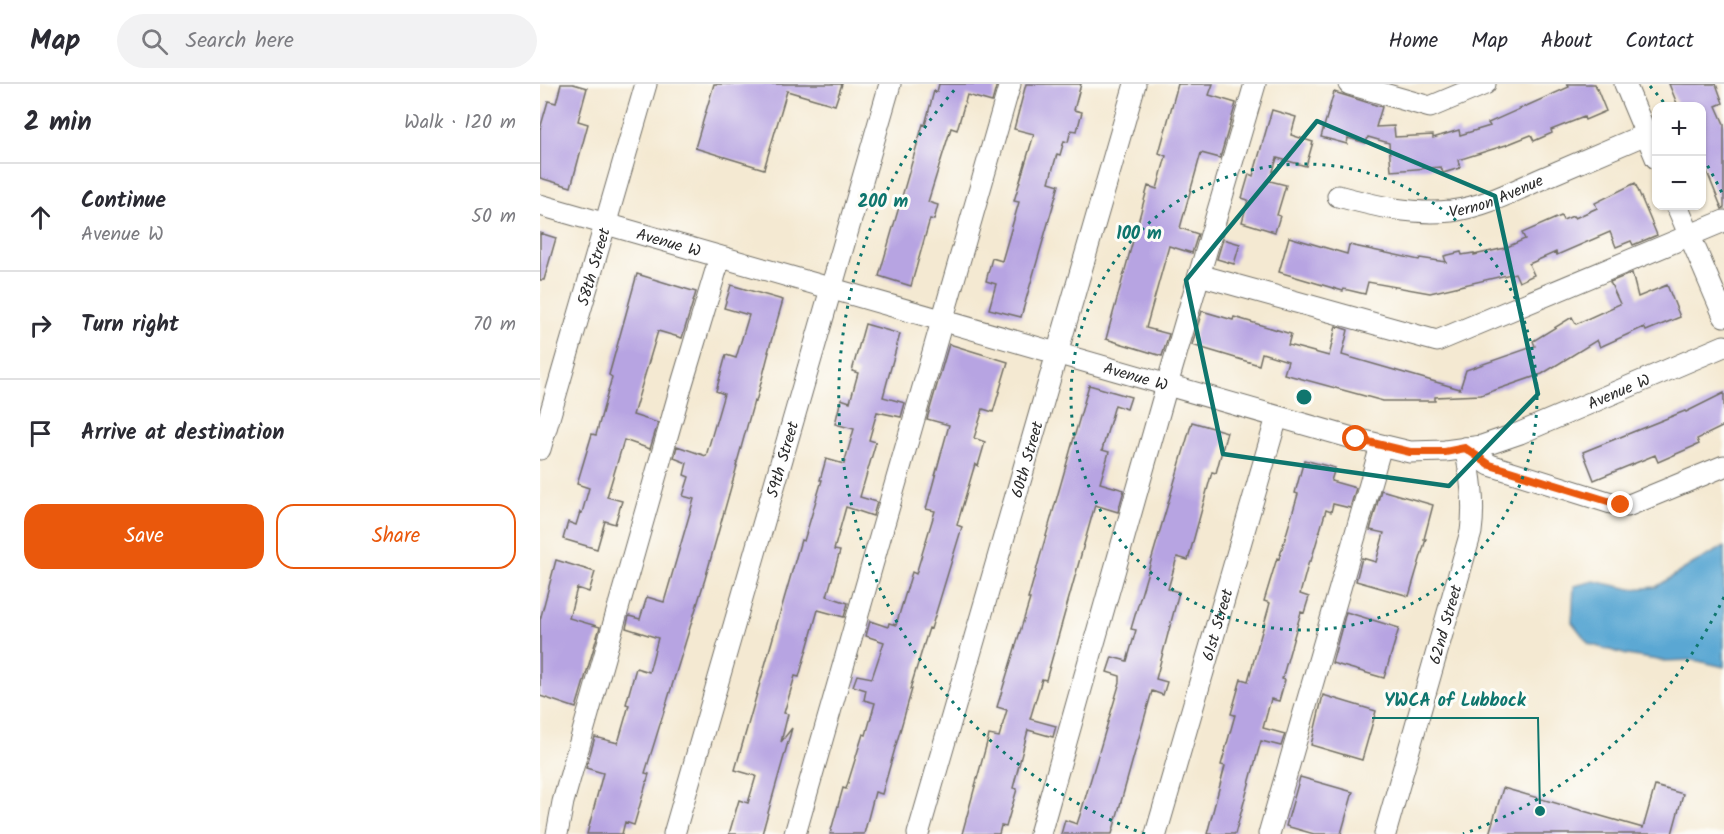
<!DOCTYPE html>
<html lang="en">
<head>
<meta charset="utf-8">
<style>
  :root { --surface:#fff; --page:#f2f2f3; --text:#2b2b33; --muted:#7c7c81; --line:#e1e1e2; --accent:#ea580c }
  body { margin:0; font-family:Kalam,sans-serif; background:var(--page); color:var(--text) }
  .controls { position:absolute; right:18px; top:18px; display:grid; overflow:hidden; border-radius:12px; box-shadow:0 2px 4px #0004 }
  .controls button { width:54px; height:54px; display:grid; place-items:center; padding:0; border:0; border-bottom:2px solid var(--line); background:var(--surface); color:var(--text); font:30px sans-serif }
  .stop { position:absolute; width:18px; height:18px; margin:-14px; border:4px solid #ea580c; border-radius:50%; background:#fff }
  .stop.end { background:#ea580c; border-color:#fff; box-shadow:0 2px 6px #0008 }
  .list { margin:0; padding:0; list-style:none }
  h2 { display:flex; justify-content:space-between; align-items:center; height:78px; margin:0; padding:0 24px; font-size:26px }
  h2 small { font-size:20px; font-weight:400; color:var(--muted) }
  .list li { display:grid; grid-template-columns:39px 1fr auto; gap:18px; align-items:center; box-sizing:border-box; height:108px; padding:0 24px; border-top:2px solid var(--line) }
  .list b { display:block; font-size:22px; white-space:nowrap }
  .list p { margin:0; font-size:20px; white-space:nowrap; color:var(--muted) }
  .list em { font-size:20px; font-style:normal; color:var(--muted) }
  .actions { display:flex; gap:12px; padding:18px 24px }
  .actions a { flex:1; padding:14px 0; border:2px solid var(--accent); border-radius:18px; text-align:center; font-size:21px; color:var(--accent) }
  .actions .main { background:var(--accent); color:#fff }
  .icon { flex:none; width:33px; height:33px; fill:none; stroke:currentColor; stroke-width:2; stroke-linecap:round; stroke-linejoin:round }
  .map { position:relative; flex:none; width:1184px; height:750px; overflow:hidden }
  header { display:flex; align-items:center; gap:36px; box-sizing:border-box; height:84px; padding:0 30px; background:var(--surface); border-bottom:2px solid var(--line) }
  header strong { font-size:28px }
  nav { display:flex; gap:33px; margin-inline-start:auto; font-size:21px }
  .search { width:420px; height:54px; background:var(--page); display:flex; align-items:center; gap:15px; box-sizing:border-box; padding:0 21px; border-radius:33px; color:var(--muted); font-size:22px }
  main { display:flex }
  aside { flex:1; background:var(--surface) }
  .map>svg:first-child { display:block }
</style>
</head>
<body>
<header>
<strong>Map</strong>
<div class="search"><svg class="icon" aria-label="search" viewBox="0 0 24 24"><circle cx="10" cy="10" r="6"/><path d="M15 15l6 6"/></svg>Search here</div>
<nav><a>Home</a><a>Map</a><a>About</a><a>Contact</a></nav>
</header>
<main>
<aside>
<h2>2 min<small>Walk · 120 m</small></h2>
<ul class="list">
<li><svg class="icon" aria-label="ahead" viewBox="0 0 24 24"><path d="M12 20V5M6 11l6-6 6 6"/></svg><div><b>Continue</b><p>Avenue W</p></div><em>50 m</em></li>
<li><svg class="icon" aria-label="right" viewBox="0 0 24 24"><path d="M7 20v-9h11M14 6l5 5-5 5"/></svg><div><b>Turn right</b></div><em>70 m</em></li>
<li><svg class="icon" aria-label="arrive" viewBox="0 0 24 24"><path d="M6 21V4h12l-3 4 3 4H6"/></svg><div><b>Arrive at destination</b></div></li>
</ul>
<div class="actions"><a class="main">Save</a><a>Share</a></div>
</aside>
<div class="map">
<svg width="1184" height="750" viewBox="0 0 1184 750">
  <rect width="100%" height="100%" fill="#fdfcf7"/>
  <filter id="ink" filterUnits="userSpaceOnUse"><feTurbulence type="fractalNoise" baseFrequency=".0167" numOctaves="2"/><feDisplacementMap in="SourceGraphic" scale="12" xChannelSelector="R" yChannelSelector="G"/><feConvolveMatrix kernelMatrix="1 2 1 2 8 2 1 2 1" color-interpolation-filters="sRGB"/></filter>
  <filter id="wash" filterUnits="userSpaceOnUse"><feTurbulence type="fractalNoise" baseFrequency=".008" numOctaves="4" result="noise"/><feDisplacementMap in="SourceGraphic" scale="24" xChannelSelector="R" yChannelSelector="G"/><feGaussianBlur stdDeviation="1.35" result="paint"/><feColorMatrix in="noise" values="0 0 0 0 0 0 0 0 0 0 0 0 0 0 0 0 0 1.4 0 .05"/><feComposite in="paint" operator="in"/></filter>
  <g filter="url(#wash)">
    <rect width="100%" height="100%" fill="#f4e9d2"/>
    <!-- water -->
    <path fill="#5aa7d3" stroke="#42697f" stroke-width="1.5" d="M1184,463V583L1154,576L1123,577L1087,571L1049,560L1032,538L1034,502L1054,497L1091,505L1116,503L1154,479Z"/>
    <g id="blocks">
      <!-- building -->
      <path fill="#b7a4e2" d="M21,0H33L47,4L38,37L48,40L31,103L0,94V45L8,17L16,19Z
        M174,0H302L295,21L247,7L224,85L155,64Z
        M399,0H457L452,18L427,11L417,46L411,44L388,118L398,121L394,136L390,135L371,202L339,192L383,40L385,41L394,7L397,8Z
        M486,0H541L534,26L542,28L537,47L531,46L528,58L524,57L520,71L517,70L509,98L519,101L481,233L449,225L456,200L446,197L452,174L462,177L479,118L474,117L494,50L474,45Z
        M638,0H673L669,11L696,19L680,74L661,69L640,144L658,150L652,169L629,162L606,244L629,250L622,272L566,255L608,102L617,105L626,72L619,69Z
        M1027,0H1055L1066,27L1045,36L1044,33L1011,46L1012,49L994,57L991,51L966,61L918,76L920,84L903,89L901,83L851,87L849,59L828,53L826,59L808,54L807,60L781,53L794,8L842,23L836,43L854,42L855,53L893,51V54L919,46L920,51L950,42L948,39L1029,3Z
        M1129,0H1176L1183,19L1176,22L1184,40V124L1182,125L1161,73V22H1138Z
        M732,26L756,33L751,51L773,58L766,82L737,74L730,97L746,101L737,131L740,132L735,148L702,138L708,116L702,114L709,90L713,92Z
        M1095,99L1117,151L1093,161L1091,157L1076,163L1070,148L1017,171L1016,168L989,180L994,191L979,198L975,189L890,209L828,198L825,210L804,205L803,207L739,188L749,153L807,170L809,161L879,176L880,174L906,178L904,172L921,168L922,171L934,169V171L965,164L985,155L982,149L1021,132L1023,136L1033,132L1035,134L1057,124L1055,119Z
        M0,149L16,154L4,196H0Z
        M683,155L700,160L694,180L677,175Z
        M1092,189L1098,213L1127,201L1140,233L1106,247L1104,243L1060,263L1057,256L1002,290L941,311L895,313V317H843L744,290L748,277L722,269L719,281L652,261L662,227L693,236L694,233L751,250L748,261L789,272L796,242L808,246L802,271L920,305L926,286L995,262L993,257L1032,233L1036,240L1080,220L1070,198Z
        M97,190L156,208L142,254L118,247L93,331L118,339L110,365L84,356L67,413L82,417L75,440L65,437L57,465L23,455L28,438L36,441L40,428L42,429L49,404L37,400L52,350L56,351L72,293L69,291Z
        M191,201L243,216L228,268H229L216,318L214,317L196,382H197L165,495L105,689L109,690L94,741L85,738L82,750H47L63,689L46,684L55,653L78,659L89,621L86,620L96,584L109,588L118,554L86,544L89,532L100,535L107,513L124,518L154,415L143,412L149,393L144,391L147,379L134,374L137,362L166,372L184,310L176,307L186,271L196,274L209,231L184,224Z
        M325,240L360,250L343,313L365,319L361,333L337,328L329,356L336,358L320,413L337,418L333,432L306,423L294,466L300,467L287,512L308,519L304,533L278,526L259,593L255,592L244,629L248,630L241,658L252,644L222,750H189L199,716L208,719L216,692L195,686L261,456L264,457L282,396H280L286,375L304,380L314,345L295,340L301,315L310,318L318,289L312,287Z
        M409,260L468,278L453,328L443,325L434,354L445,358L438,382L435,380L417,441L422,443L391,545L389,544L370,605H372L342,710L335,708L324,750H290L303,704L306,705L323,650L326,651L335,619L324,616L326,606L313,602L317,591L332,594L344,558L326,552L330,537L348,543L349,539L356,541L372,488L376,490L395,427L386,425L409,341L387,335Z
        M549,301L591,313L587,325L575,321L562,366L569,368L560,399L584,406L578,428L555,421L506,596L502,595L490,635L516,642L513,653L488,646L473,704L477,705L466,743L461,742L459,750H422L449,651L459,653L467,626L457,623L490,515H488Z
        M1184,309V342L1157,355L1159,360L1118,378L1115,371L1054,396L1043,368L1145,327L1146,328Z
        M652,338L687,348L676,389L672,388L648,476L637,473L628,505L639,508L616,595L627,598L623,611L612,607L572,750H521L525,736L537,740L541,728L580,598V592L567,588L572,573L587,577L596,546L591,545Z
        M764,376L795,384L791,397L816,404L810,424L793,420L791,428L786,426L771,477H769L760,510L769,513L764,529L761,528L742,595L745,596L739,617L731,615L723,644L745,650L741,662L721,657L695,750H667L685,682L681,681L695,631L691,630L701,595L708,597L730,519L724,517L737,474L739,475L758,410L755,409Z
        M841,406L893,421L884,455H886L869,512L816,497L822,474L836,478L844,449L830,446Z
        M16,476L55,488L49,508L37,504L29,534L60,543L36,624L0,612V536Z
        M806,528L859,544L844,594L792,579Z
        M783,611L836,627L822,676L771,661Z
        M760,693L813,708L801,750H774L746,742Z
        M1115,702L1143,710L1132,750H949L963,704L1103,744Z"/>
    </g>
  </g>
  <g filter="url(#ink)">
    <use href="#blocks" fill-opacity="0" stroke="#716e65" stroke-width="1.5"/>
    <g fill="none" stroke-linecap="round" stroke-linejoin="round">
      <defs>
        <g id="minor">
          <path d="M809,0L890,23L945,0"/>
          <path d="M1085,0L1116,74"/>
          <path id="s1" d="M798,112C835,122 872,131 911,127C943,123 972,108 1001,95C1036,80 1071,65 1106,50"/>
          <path id="s2" d="M0,121L816,355L870,368L905,367L942,362L980,349L1184,262"/>
          <path d="M1137,122L1184,232"/>
          <path d="M659,191L897,257L1184,137"/>
          <path d="M925,364L950,381L1071,419L1087,422L1184,382"/>
          <path id="s3" d="M0,365L106,0"/>
          <path d="M17,750L23,718L141,303L180,173"/>
          <path id="s4" d="M134,750L350,0"/>
          <path d="M255,750L470,0"/>
          <path id="s5" d="M378,750L595,0"/>
          <path d="M500,750L627,301L715,0"/>
          <path id="s6" d="M616,750L737,333"/>
          <path d="M729,750L841,362"/>
          <path id="s7" d="M845,750L931,448C935,419 931,392 925,364"/>
        </g>
      </defs>
      <!-- minor casing -->
      <use href="#minor" stroke="#716e65" stroke-width="23"/>
      <!-- minor -->
      <use href="#minor" stroke="#fff" stroke-width="21"/>
    </g>
  </g>
  <g fill="none" stroke-linecap="round" stroke-linejoin="round" filter="url(#ink)">
    <!-- route -->
    <path stroke="#ea580c" stroke-width="8" d="M816,355L870,368H905L925,364L950,381L1081,421"/>
  </g>
  <!-- marked area -->
  <path fill="none" stroke="#0f766e" stroke-width="4.5" stroke-linejoin="round" d="M777,37L955,112L998,310L909,402L683,370L646,196Z"/>
  <!-- distance rings -->
  <g fill="none" stroke="#0f766e" stroke-width="3" stroke-dasharray="3 6">
    <circle cx="764" cy="313" r="233"/>
    <path d="M1184 513A465 465 0 0 1 923 750M605 750A465 465 0 0 1 418 2M1110 2A465 465 0 0 1 1125 20M1163 74A465 465 0 0 1 1184 113"/>
  </g>
  <g text-anchor="middle" stroke-width="6" stroke-linejoin="round" paint-order="stroke">
    <!-- street labels -->
    <g font-size="16" fill="#2b2b2b" stroke="#fdfcf7">
      <text dy="6" stroke="none"><textPath href="#s1" startOffset="162">Vernon Avenue</textPath></text>
      <text dy="6" stroke="none"><textPath href="#s2" startOffset="134">Avenue W</textPath></text>
      <text dy="6" stroke="none"><textPath href="#s3" startOffset="190">58th Street</textPath></text>
      <text dy="6" stroke="none"><textPath href="#s2" startOffset="620">Avenue W</textPath></text>
      <text dy="6" stroke="none"><textPath href="#s2" startOffset="1124">Avenue W</textPath></text>
      <text dy="6" stroke="none"><textPath href="#s4" startOffset="390">59th Street</textPath></text>
      <text dy="6" stroke="none"><textPath href="#s5" startOffset="390">60th Street</textPath></text>
      <text dy="6" stroke="none"><textPath href="#s6" startOffset="218">61st Street</textPath></text>
      <text dy="6" stroke="none"><textPath href="#s7" startOffset="218">62nd Street</textPath></text>
    </g>
  </g>
  <circle cx="764" cy="313" r="9" fill="#0f766e" stroke="#fdfcf7" stroke-width="3"/>
  <g font-size="18" text-anchor="middle" font-weight="bold" fill="#0f766e" stroke="#fdfcf7" stroke-width="6" stroke-linejoin="round" paint-order="stroke">
    <text x="343" y="123">200 m</text>
    <text x="599" y="155">100 m</text>
  </g>
  <!-- callouts -->
  <path fill="none" stroke="#0f766e" stroke-width="2" d="M1000 727L998 634H832"/>
  <circle fill="#0f766e" stroke="#fdfcf7" stroke-width="2" cx="1000" cy="727" r="6"/>
  <g font-size="18" text-anchor="middle" font-weight="bold" fill="#0f766e" stroke="#fdfcf7" stroke-width="6" stroke-linejoin="round" paint-order="stroke">
    <text x="915" y="622">YWCA of Lubbock</text>
  </g>
</svg>
<div class="controls">
<button>+</button>
<button>−</button>
</div>
<div class="stop" style="left:816px;top:355px"></div>
<div class="stop end" style="left:1081px;top:421px"></div>
</div>
</main>
</body>
</html>
